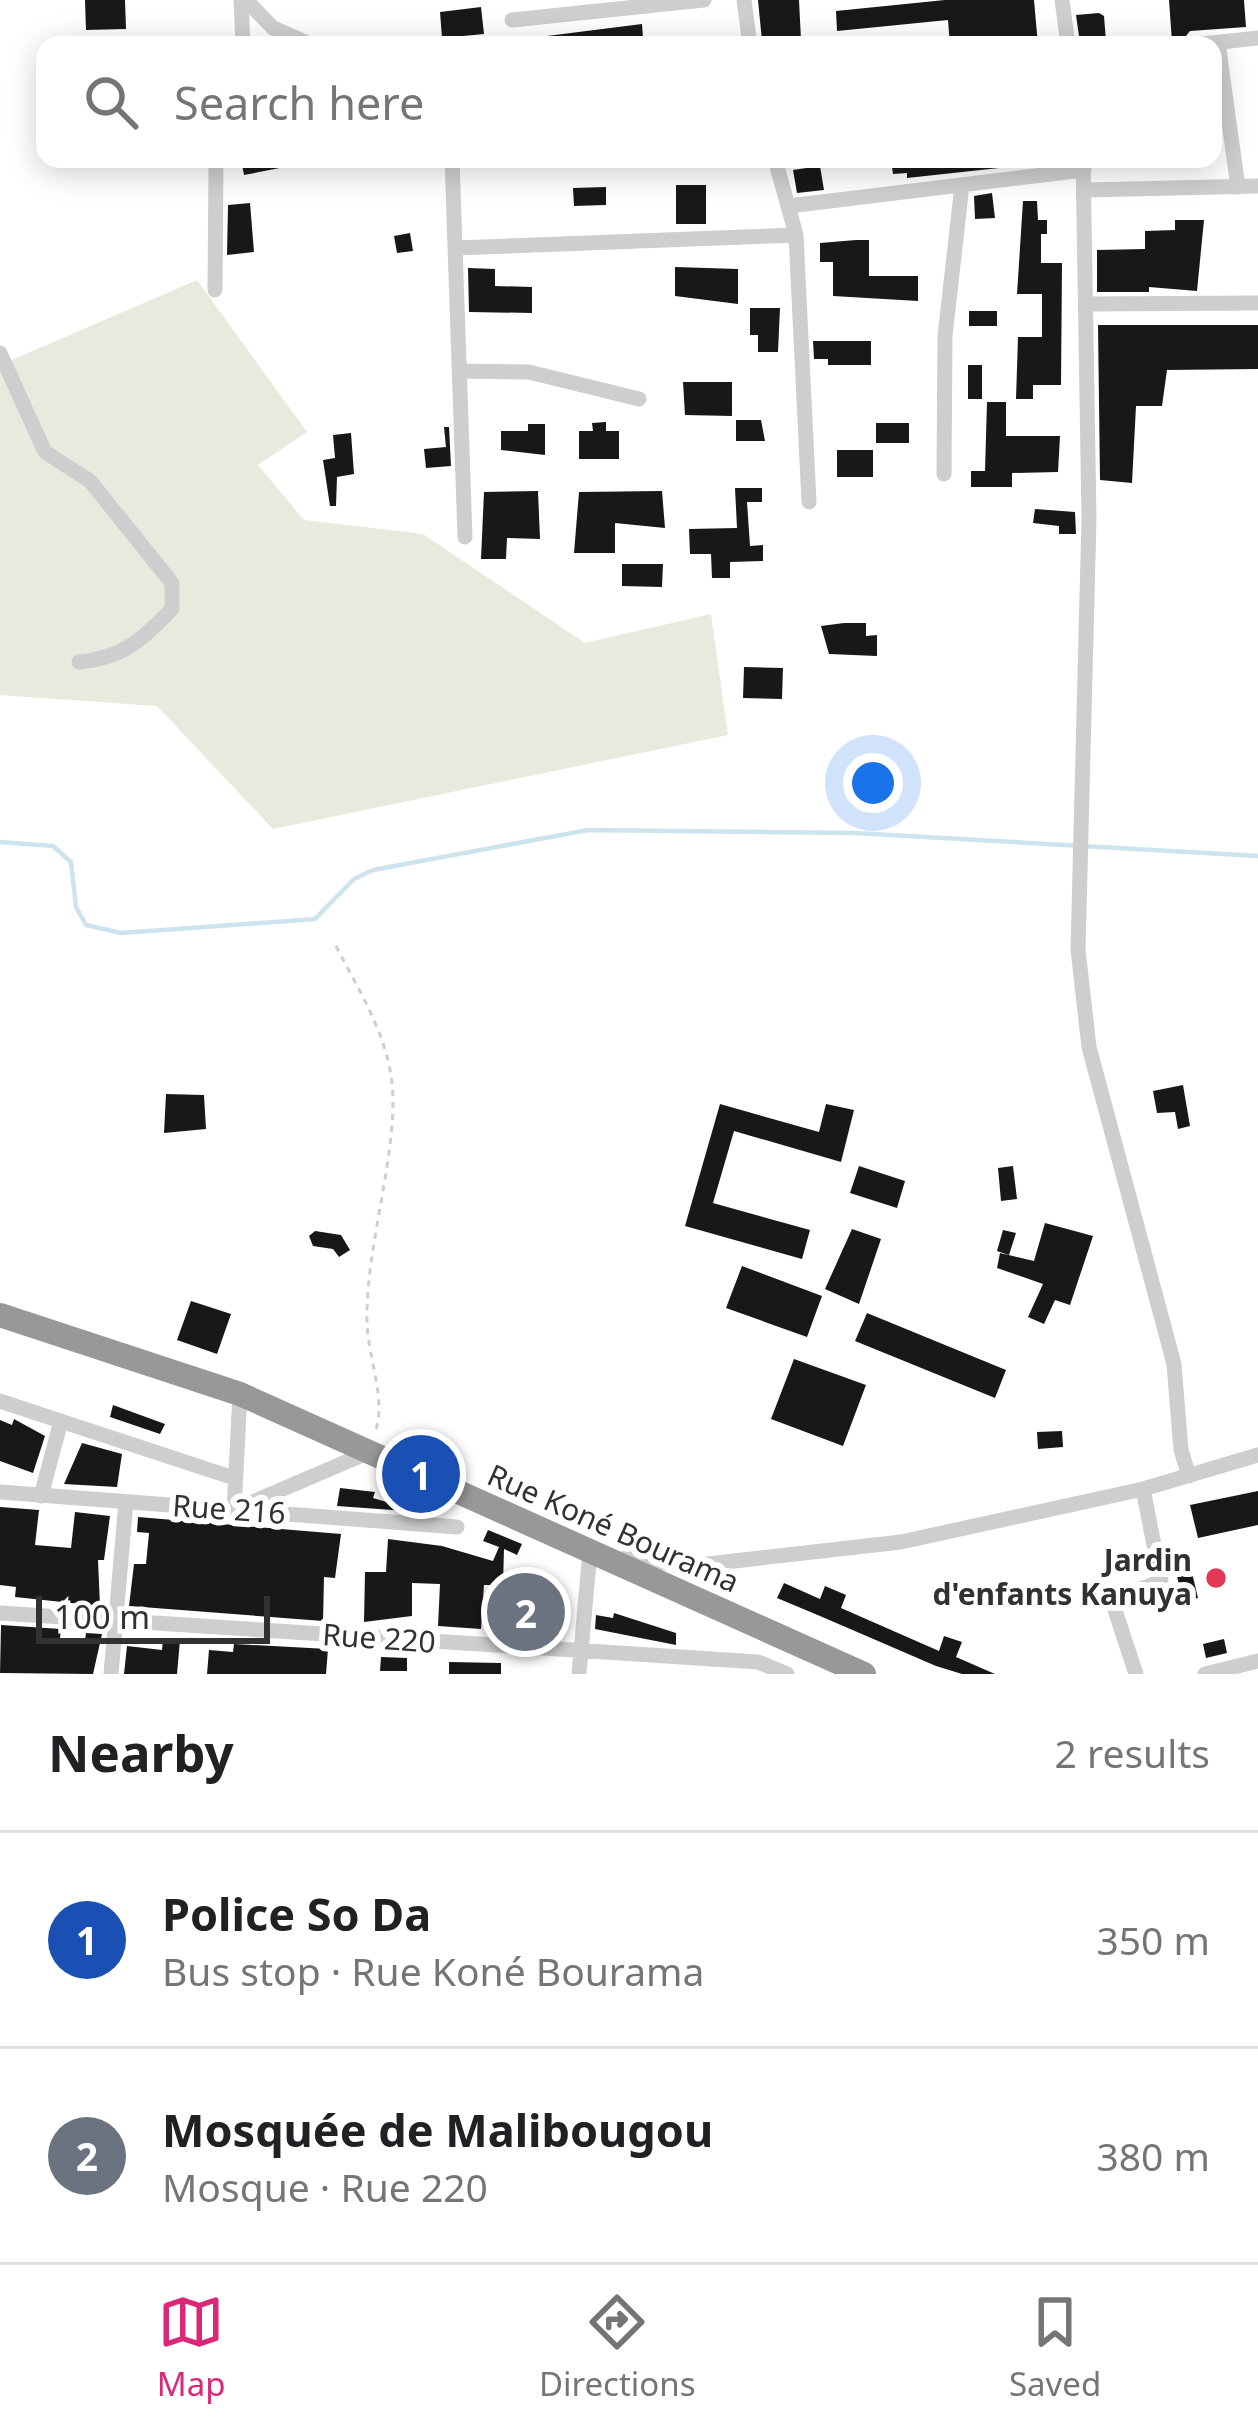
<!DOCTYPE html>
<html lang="en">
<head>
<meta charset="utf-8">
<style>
  :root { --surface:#fff; --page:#f2f2f2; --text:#202124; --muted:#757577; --line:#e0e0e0; --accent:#db2777 }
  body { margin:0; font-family:"Noto Sans",sans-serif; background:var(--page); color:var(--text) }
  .scale { position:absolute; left:36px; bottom:30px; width:234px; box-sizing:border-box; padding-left:12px; border:6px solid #313131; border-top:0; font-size:33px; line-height:42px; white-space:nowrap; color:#313131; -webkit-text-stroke:9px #fff; paint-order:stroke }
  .you { position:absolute; left:873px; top:783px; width:42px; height:42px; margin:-30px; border:9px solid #fff; border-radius:50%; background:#1a73e8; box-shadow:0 0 0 18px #1a73e833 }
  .badge { display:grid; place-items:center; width:78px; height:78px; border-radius:50%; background:var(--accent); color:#fff; font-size:39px; font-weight:700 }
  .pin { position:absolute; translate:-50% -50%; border:6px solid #fff; box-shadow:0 3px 12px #0006 }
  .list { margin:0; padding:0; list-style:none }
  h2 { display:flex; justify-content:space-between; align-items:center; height:156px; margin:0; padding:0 48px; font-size:51px }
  h2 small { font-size:39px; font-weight:400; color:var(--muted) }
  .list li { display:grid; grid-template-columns:78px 1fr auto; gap:36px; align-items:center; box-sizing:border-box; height:216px; padding:0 48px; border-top:3px solid var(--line) }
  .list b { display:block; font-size:45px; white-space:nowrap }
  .list p { margin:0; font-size:39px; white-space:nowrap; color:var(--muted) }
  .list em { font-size:39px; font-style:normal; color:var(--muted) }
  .icon { flex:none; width:66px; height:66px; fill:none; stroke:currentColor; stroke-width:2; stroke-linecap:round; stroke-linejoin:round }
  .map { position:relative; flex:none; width:1258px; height:1674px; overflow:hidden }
  .search { position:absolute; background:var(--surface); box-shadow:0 6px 30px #0003; left:36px; right:36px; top:36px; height:132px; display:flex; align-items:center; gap:30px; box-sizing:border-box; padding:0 42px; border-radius:24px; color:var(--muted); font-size:45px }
  .sheet { height:588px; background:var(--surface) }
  nav { display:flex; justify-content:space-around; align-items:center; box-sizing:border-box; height:168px; border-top:3px solid var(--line); background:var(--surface); font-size:33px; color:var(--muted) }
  nav a { display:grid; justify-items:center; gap:6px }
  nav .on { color:var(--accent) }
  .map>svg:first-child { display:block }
</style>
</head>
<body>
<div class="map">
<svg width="1258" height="1674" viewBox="0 0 1258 1674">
  <rect width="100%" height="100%" fill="#fff"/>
  <!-- green -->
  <path fill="#e6ebdd" d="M197,280L307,432L258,465L304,520L423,534L585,643L711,614L728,735L273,829L157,706L0,695V365Z"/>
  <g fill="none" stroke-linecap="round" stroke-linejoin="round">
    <!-- stream -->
    <path stroke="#cde3ed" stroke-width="4.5" d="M0,842L53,846L71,862L76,907L86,925L121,933L315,919L354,879L373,870L588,830L855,833L1258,856"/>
  </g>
  <!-- building -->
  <path fill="#181818" d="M85,0H125L126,29L86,30Z
    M758,0H799L801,40L762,41Z
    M945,0H1034L1038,45H950L948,20L837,31L836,11Z
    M1169,0H1244L1246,27L1190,31L1182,41L1172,42Z
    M481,7L484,34L442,38L440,12Z
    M1099,13L1104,16L1106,41L1080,43L1076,15Z
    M642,24L643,38L539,45V37Z
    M241,159H294L295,165L244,175Z
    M891,159H998L999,168L907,178V173L893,174Z
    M820,166L824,190L797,193L793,170Z
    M676,185H706V224H676Z
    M606,187V205L574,206L573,188Z
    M992,193L995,218L975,219L974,196Z
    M1023,201H1037L1038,220H1047V234H1041V263H1062L1061,385H1033V399H1016L1018,337H1042V294H1017Z
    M250,203L254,252L227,255L228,205Z
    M1175,220H1204L1197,291L1149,287V292H1097V250L1145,249V231L1175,230Z
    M410,233L413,251L397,253L394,236Z
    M856,240H869V276H918V301L833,296V262H820V243Z
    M675,267L738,269V304L675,296Z
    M468,268L495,269V286L532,287V313L469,312Z
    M750,308H780L778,352H758V335H750Z
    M969,311H997V326H969Z
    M1098,325H1258V369L1167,370L1162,406H1136L1132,483L1100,480Z
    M813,341H871V365H828V359H814Z
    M968,365H982V399H968Z
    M683,382H732V416L685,415Z
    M987,402H1006V436H1060L1058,472L1012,473V487H971V471H985Z
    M736,420H761L765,441H736Z
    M606,422V431H619V459H579V431H593L592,423Z
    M876,423H909V443H876Z
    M528,424H545V455L501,450V431H528Z
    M444,427H449L451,466L426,468L424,449L446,447Z
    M351,433L354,474L337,477L336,506H330L323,460L335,458L333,435Z
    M837,450H873V477H837Z
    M735,488H762V502H747L750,546L763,545V561L730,562V578H712L711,554H690L689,529L737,528Z
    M538,491L540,539L507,538L506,559H481L484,492Z
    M662,491L665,528L615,523V553H574L579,492Z
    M1035,509L1075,512L1076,534H1059V526L1033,523Z
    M622,564H663L662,587L622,586Z
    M844,623H866V636L877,635V656L829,654L821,626Z
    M744,667L783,668L782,699L743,698Z
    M1183,1085L1190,1126L1178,1129L1175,1112L1157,1113L1153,1091Z
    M166,1094L204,1095L206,1129L164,1133Z
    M720,1104L819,1132L826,1104L854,1110L841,1162L734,1131L713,1203L810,1230L802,1259L685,1226Z
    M859,1166L905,1181L897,1208L850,1193Z
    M1013,1166L1017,1199L1001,1201L998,1168Z
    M1045,1223L1093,1236L1070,1305L1055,1300L1044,1324L1028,1317L1043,1284L997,1268L1000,1253L1034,1261Z
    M852,1229L881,1239L859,1304L825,1289Z
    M1003,1230L1016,1233L1009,1255L997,1251Z
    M315,1231L341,1235L350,1250L339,1257L333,1249L313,1246L309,1236Z
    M742,1266L822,1296L807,1337L726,1308Z
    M191,1301L231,1314L217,1354L177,1340Z
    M867,1313L1006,1370L995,1398L855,1341Z
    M794,1359L866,1385L843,1446L771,1419Z
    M113,1405L165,1424L160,1434L110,1417Z
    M14,1419L45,1436L33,1473L0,1461V1420L12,1425Z
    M1062,1431L1063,1447L1038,1449L1037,1432Z
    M82,1443L122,1454L117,1487L64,1484Z
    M340,1488L375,1492L373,1498L420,1512L337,1506Z
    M1258,1491V1525L1198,1538L1190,1505Z
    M0,1507L39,1510L35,1545L71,1548L75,1512L110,1516L104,1560H98L100,1606L15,1597L16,1587L0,1585Z
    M138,1517L341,1534L335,1578L324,1577L323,1621L129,1606L134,1564H146L149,1533L137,1532Z
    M488,1530L522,1544L517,1555L504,1549L503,1585H484L481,1629L438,1626L440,1584L412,1583V1616L364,1622L365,1572H386L388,1539L442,1546L493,1561L499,1547L483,1541Z
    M1188,1556L1198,1598L1183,1602L1173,1559Z
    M784,1583L820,1599L825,1586L846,1595L841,1608L939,1651L944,1636L962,1642L956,1657L995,1674H962L936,1666L820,1616L777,1598Z
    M510,1600L544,1603L542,1623L508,1621Z
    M614,1613L676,1633V1645L595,1629L596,1615L613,1618Z
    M1,1625L61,1629L60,1638L85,1641L86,1633L102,1634L93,1674L0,1673Z
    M163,1639L180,1640L177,1674H124L127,1646L162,1650Z
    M1224,1639L1227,1653L1206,1658L1203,1644Z
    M234,1644L328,1649L326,1674H207L209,1650L233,1652Z
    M381,1657L407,1658V1671H380Z
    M449,1662L501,1663V1674H449Z"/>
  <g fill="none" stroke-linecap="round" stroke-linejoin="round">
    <!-- path -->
    <path stroke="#cecece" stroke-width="3" stroke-dasharray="6 6" stroke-linecap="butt" d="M336,946C358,989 387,1034 392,1083C399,1151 365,1247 367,1323C368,1358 387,1401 375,1432"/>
    <!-- minor -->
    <path stroke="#cecece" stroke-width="15" d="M241,0L243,45
      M246,0L273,28L312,45
      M744,0L750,45
      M1062,0L1068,45
      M512,20L704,0
      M1218,43L1238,187
      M1193,45L1258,38
      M452,159L465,537
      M775,159L796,235L809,502
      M1083,159L1089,518L1078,950L1089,1047L1174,1364L1181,1450L1189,1476
      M1087,190L1258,186
      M789,206L1084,170
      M455,248L796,235
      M215,290L216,159
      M1086,304L1258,303
      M0,353L45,452L90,481L172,583V609C142,640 123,658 79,662
      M460,371L529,372L639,399
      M944,474L945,336L962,185
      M240,1394L234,1510L367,1453
      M0,1401L234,1478
      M0,1492L457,1527
      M41,1496L61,1421
      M625,1558L690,1566L901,1542L1143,1489L1258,1455
      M0,1613L758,1662L787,1674
      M111,1674L126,1502
      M579,1674L590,1551L595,1552
      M1136,1674L1112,1601L1161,1581L1143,1489
      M1205,1674L1258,1661"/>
    <!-- highway -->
    <path stroke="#989898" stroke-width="24" d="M0,1315L240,1394L864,1674"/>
  </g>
  <!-- markers -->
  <circle fill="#e33954" stroke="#fff" stroke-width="4.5" cx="1216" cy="1578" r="12"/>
  <g text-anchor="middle" stroke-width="12" stroke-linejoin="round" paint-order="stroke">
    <!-- street labels -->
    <g font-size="30" fill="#313131" stroke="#fff">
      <text transform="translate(229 1510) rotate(4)" y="10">Rue 216</text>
      <text transform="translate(613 1529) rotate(24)" y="10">Rue Koné Bourama</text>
      <text transform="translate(379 1639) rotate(4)" y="10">Rue 220</text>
    </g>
    <!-- poi labels -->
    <g font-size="30" font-weight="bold" fill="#313131" stroke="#fff" text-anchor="end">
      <text x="1192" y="1571">Jardin<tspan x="1192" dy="34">d'enfants Kanuya</tspan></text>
    </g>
  </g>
</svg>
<div class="scale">100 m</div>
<div class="you"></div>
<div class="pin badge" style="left:421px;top:1474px;background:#1a4fb4">1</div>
<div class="pin badge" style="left:526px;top:1612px;background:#6b7280">2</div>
<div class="search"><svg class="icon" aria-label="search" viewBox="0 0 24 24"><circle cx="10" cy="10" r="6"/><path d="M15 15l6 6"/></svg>Search here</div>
</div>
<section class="sheet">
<h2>Nearby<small>2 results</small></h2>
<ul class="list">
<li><span class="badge" style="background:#1a4fb4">1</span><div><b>Police So Da</b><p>Bus stop · Rue Koné Bourama</p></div><em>350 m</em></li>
<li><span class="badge" style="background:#6b7280">2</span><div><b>Mosquée de Malibougou</b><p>Mosque · Rue 220</p></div><em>380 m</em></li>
</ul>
</section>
<nav>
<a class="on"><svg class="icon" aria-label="map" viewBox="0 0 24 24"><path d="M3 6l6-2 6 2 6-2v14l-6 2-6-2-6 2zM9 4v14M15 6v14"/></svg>Map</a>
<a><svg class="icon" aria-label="directions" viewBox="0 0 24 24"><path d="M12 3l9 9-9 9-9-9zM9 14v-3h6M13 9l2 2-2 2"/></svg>Directions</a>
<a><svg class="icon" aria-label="saved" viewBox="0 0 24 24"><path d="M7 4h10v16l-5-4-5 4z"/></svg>Saved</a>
</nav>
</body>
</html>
